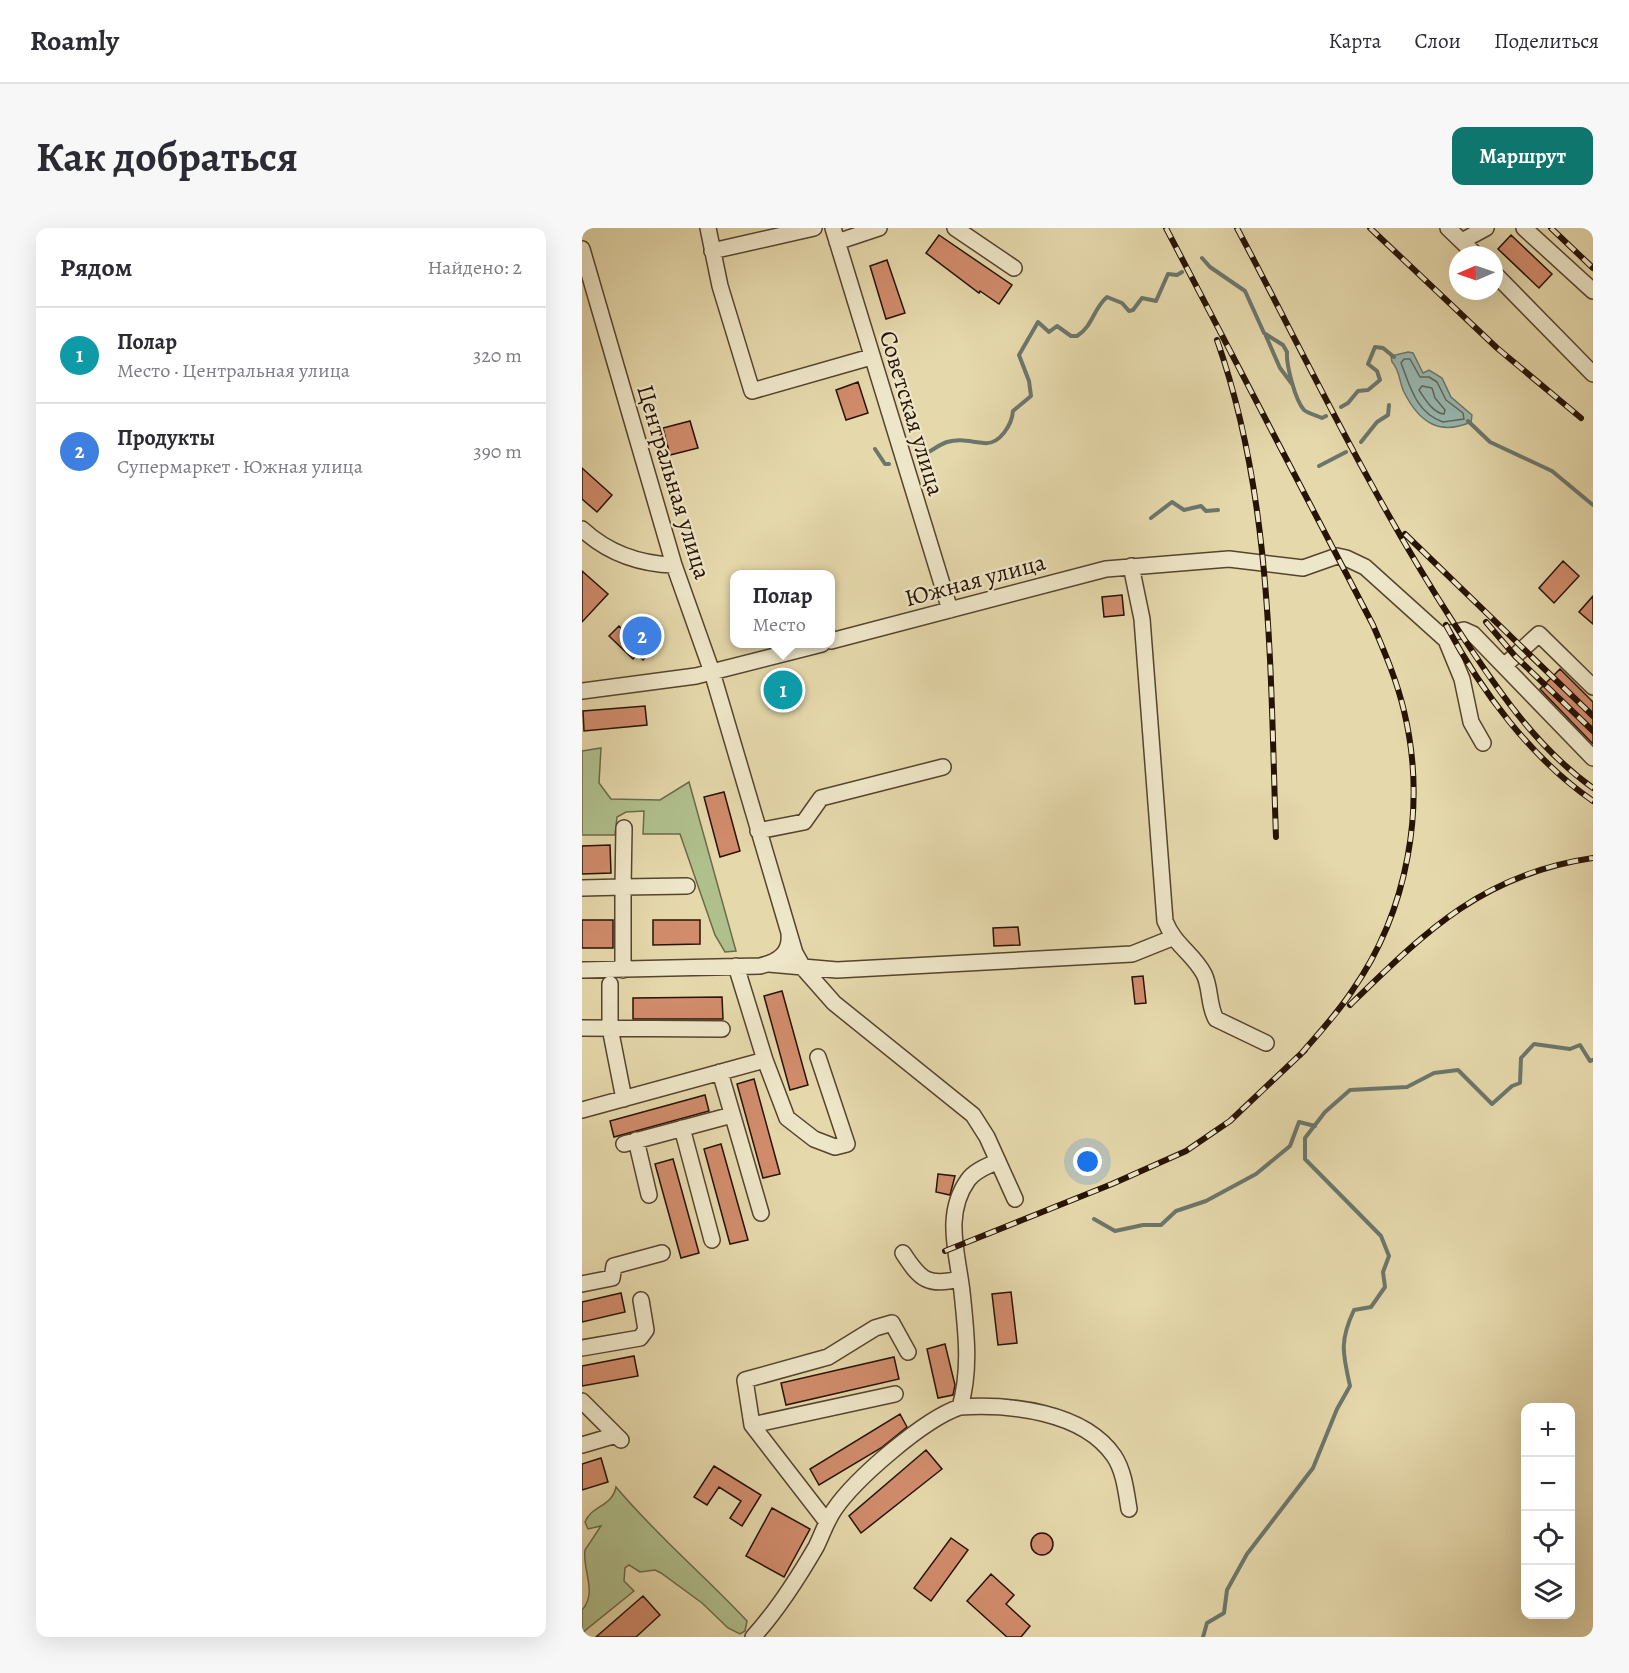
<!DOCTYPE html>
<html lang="ru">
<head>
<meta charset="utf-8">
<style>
  :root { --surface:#fff; --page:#f7f7f7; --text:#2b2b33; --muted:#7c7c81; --line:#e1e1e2; --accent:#0f766e }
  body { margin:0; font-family:Alegreya,serif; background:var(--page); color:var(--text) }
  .controls { position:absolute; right:18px; bottom:18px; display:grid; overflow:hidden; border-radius:12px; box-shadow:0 6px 24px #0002 }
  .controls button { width:54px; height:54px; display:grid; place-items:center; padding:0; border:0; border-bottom:2px solid var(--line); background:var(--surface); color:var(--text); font:30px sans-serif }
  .compass { position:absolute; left:867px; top:18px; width:54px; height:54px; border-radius:50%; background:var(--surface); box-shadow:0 6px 24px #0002; rotate:268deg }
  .you { position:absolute; left:506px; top:934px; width:21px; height:21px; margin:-15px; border:4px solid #fff; border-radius:50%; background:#1a73e8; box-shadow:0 0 0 9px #1a73e833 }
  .badge { display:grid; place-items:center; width:39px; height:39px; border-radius:50%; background:var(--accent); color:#fff; font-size:20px; font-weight:700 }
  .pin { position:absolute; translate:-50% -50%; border:3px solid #fff; box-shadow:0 2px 6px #0006 }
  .popup { position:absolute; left:148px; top:342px; width:105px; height:78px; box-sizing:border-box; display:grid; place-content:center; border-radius:12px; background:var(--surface); filter:drop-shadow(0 2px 4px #0005); font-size:20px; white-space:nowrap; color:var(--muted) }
  .popup b { font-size:22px; color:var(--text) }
  .popup::after { content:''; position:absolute; left:50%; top:100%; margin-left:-12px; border:12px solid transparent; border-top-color:var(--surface) }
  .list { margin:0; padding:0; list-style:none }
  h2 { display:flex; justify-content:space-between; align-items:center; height:78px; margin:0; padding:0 24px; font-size:26px }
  h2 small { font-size:20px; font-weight:400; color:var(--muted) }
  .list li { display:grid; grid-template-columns:39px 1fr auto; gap:18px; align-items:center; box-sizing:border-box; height:96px; padding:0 24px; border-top:2px solid var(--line) }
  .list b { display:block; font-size:22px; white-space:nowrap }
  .list p { margin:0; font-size:20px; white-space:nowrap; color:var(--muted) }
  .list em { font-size:20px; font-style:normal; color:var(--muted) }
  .icon { flex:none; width:33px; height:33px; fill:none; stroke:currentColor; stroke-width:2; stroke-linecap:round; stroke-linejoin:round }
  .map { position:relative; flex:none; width:1011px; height:1409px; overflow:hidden; border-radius:12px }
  header { display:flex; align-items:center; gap:36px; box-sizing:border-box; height:84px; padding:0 30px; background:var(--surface); border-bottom:2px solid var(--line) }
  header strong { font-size:28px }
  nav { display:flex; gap:33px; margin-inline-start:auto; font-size:21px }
  .intro { display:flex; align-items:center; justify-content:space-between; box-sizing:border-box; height:144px; padding:0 36px }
  h1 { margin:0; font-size:42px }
  .button { padding:15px 27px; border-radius:12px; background:var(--accent); color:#fff; font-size:21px; font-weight:700 }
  main { display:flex; gap:36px; padding:0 36px }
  aside { flex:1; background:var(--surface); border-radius:12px; box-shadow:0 6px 24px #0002 }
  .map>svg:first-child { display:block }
</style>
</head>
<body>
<header>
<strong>Roamly</strong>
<nav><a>Карта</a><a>Слои</a><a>Поделиться</a></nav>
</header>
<div class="intro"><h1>Как добраться</h1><a class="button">Маршрут</a></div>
<main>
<aside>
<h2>Рядом<small>Найдено: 2</small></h2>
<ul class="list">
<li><span class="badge" style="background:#0f9aa8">1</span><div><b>Полар</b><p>Место · Центральная улица</p></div><em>320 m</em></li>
<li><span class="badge" style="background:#3f7fe0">2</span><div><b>Продукты</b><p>Супермаркет · Южная улица</p></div><em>390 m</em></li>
</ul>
</aside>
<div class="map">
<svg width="1011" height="1409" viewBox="0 0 1011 1409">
  <rect width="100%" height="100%" fill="#e5d8ab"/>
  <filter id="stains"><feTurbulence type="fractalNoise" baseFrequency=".00333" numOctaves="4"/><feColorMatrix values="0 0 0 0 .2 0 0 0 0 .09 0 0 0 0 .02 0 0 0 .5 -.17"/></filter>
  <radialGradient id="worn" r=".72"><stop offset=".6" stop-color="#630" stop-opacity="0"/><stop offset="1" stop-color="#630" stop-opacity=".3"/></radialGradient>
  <!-- green -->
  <path fill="#b0c08d" stroke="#6c6a48" stroke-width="1.5" d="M19,520L17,555L29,571L78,572L107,554L154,723L143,724L133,707L98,606H61L62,583L44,584L35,589L33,607H0V523Z
    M34,1259C74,1307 122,1347 165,1393L163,1403L158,1406L146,1400L120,1375L79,1345L73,1342L58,1344L47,1337L43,1340L42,1353L52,1363L0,1405V1382C16,1365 0,1341 3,1322L19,1298L6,1301L3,1294C10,1277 30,1279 34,1259Z"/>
  <!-- water -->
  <path fill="#98b8b1" stroke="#6b766c" stroke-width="1.5" d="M826,124L831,125L841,145L847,142L860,150L869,169L890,187L889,194C857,208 837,194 822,164C817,154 818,142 810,134L809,128Z"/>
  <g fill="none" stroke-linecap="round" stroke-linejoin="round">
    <!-- shore -->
    <path stroke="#60665a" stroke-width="1.5" d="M822,131H828L838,149H847L855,154L864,172L881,185L882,191L861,194C834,185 828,158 819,135Z
      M840,158L850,160L853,170L863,182L862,186C851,185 843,171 837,162Z"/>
    <!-- stream -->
    <path stroke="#6b766c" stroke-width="4" d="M620,30L628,39L663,63L682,105L701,117L705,124C704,136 713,172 722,182C727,186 734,187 740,190L744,188
      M684,108L698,140L710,156
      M759,179L766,175L776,163L786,162L798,152L795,143L786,136L793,119L801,120L812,129
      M886,193L908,214L970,243L1011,277
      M779,214L795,194L806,187L807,177
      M293,221L303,236H307
      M340,227C349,224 356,217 365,214C379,210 389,214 402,215C418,217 430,196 431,183L449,168L447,153L437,127L456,94L467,104L475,98L489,108H495C511,98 511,81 525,69L540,75L547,83L551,82L560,70L574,73L586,46L595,47L600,44
      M737,238L764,224
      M569,290L590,274L602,282L619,278L624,283L636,282
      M512,991L533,1003L561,997H579L594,983L624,973L674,946L708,918L717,894L733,898
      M621,1409L625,1395L642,1385L645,1362L665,1326L731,1240L755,1181L768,1158C761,1126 757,1114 772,1082L789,1079L803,1059L801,1044L807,1028L799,1008L723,931V910L743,884L768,862L825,859L852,845L876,842L910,876L930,858L938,855L939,830L952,816L988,821L998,817L1008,833L1011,832"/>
  </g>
  <!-- building -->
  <path fill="#d18c6c" stroke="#271304" stroke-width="1.5" d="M357,7L430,57L417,76L398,63L397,65L344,25Z
    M929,7L970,46L957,60L916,21Z
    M305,32L323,85L304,91L288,38Z
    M276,154L286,185L264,192L254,162Z
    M108,193L116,220L88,227L81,200Z
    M0,240L30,267L15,284L0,271Z
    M981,333L997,348L972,375L957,360Z
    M0,343L26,366L0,394Z
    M540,367L542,387L522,389L520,369Z
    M1011,368V396L997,384Z
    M55,394L77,415L61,432L55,426L51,431L27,408L37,398L44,405Z
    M978,441L1011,474V516L958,461Z
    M213,448L219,466L187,476L182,457Z
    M63,478L65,497L2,503L1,483Z
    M142,564L158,623L138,629L122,569Z
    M28,617L29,645L0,646V618Z
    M0,692H31V720H0Z
    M71,692H118V716L71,717Z
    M436,699L438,717L412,718L411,700Z
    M561,748L564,775L553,776L550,749Z
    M200,763L226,857L208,862L182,768Z
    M140,769L141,791H51V770Z
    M172,851L198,946L181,950L155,856Z
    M123,867L127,883L32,909L28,893Z
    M139,916L166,1012L148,1016L122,921Z
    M91,931L117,1025L99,1030L73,936Z
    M356,946L373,948L368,967L354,964Z
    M429,1064L435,1115L416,1117L410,1066Z
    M39,1065L43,1084L0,1094V1074Z
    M363,1116L373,1157L371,1167L356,1170L345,1121Z
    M52,1128L56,1148L0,1158V1138Z
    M312,1129L317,1151L204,1177L199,1155Z
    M318,1186L325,1199L299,1220L237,1257L228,1241Z
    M344,1222L360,1241L279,1305L267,1288Z
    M19,1230L26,1254L0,1262V1236Z
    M132,1238L179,1267L160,1298L148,1290L159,1273L137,1259L125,1277L112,1269Z
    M190,1280L228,1301L202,1349L164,1328Z
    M449 1316a11 11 0 1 1 22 0a11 11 0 1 1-22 0Z
    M369,1310L386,1322L349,1373L332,1360Z
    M409,1346L432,1367L424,1376L448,1398L439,1409H425L385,1373Z
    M61,1368L78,1387L54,1409H14Z"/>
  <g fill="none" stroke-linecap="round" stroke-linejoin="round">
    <defs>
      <path id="minor" d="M126,0L138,58L170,163L289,129
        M251,0L368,382
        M373,0L432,40
        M866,0L894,27
        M942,0L1011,63
        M880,13L904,0
        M255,14L297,0
        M0,21L92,337L130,444L213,725L222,741L252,775L391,887L405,909L433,971
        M130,23L232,0
        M912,45L1011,146
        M0,301C26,325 57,336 92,337
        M549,338L560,391L583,693C593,718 610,724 622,746C629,760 626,777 634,791L684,815
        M859,407L882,402L891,406L1011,530
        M249,413L524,341L647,331L721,340L755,328L764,330L783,339L864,412L880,451L889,494L901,515
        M922,438L957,406L1011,459
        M0,463L114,448L240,416
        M42,600L41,659L105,658
        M176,603L222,594L239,570L361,539
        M0,660L41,659V742
        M187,736L255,742L550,726L590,710
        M0,742L178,738C196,734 209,725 207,706
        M28,756V800L42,871
        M0,800L140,801
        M183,832L205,890L232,911L253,919L265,916L236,829
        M138,844L179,985
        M0,882L183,832L154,738
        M100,900L130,1012
        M54,912L67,967
        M42,916L150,887
        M321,1025C339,1053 346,1058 378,1051
        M0,1056L30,1050L32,1038L80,1025
        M0,1120L58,1110L64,1102L59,1072
        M0,1173L39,1212
        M378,1179C427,1176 501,1183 532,1228C542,1243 544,1263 547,1281
        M170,1197L313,1166
        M0,1217L34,1207
        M245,1294L170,1197L163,1152L246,1129L293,1100L310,1095L326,1124
        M171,1409C195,1383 216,1350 234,1319C240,1307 244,1294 252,1282C273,1251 342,1191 378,1179C389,1141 384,1103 380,1064C376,1027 361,987 386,952C393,942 406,938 416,933"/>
    </defs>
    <!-- minor casing -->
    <use href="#minor" stroke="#56442e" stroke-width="18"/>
    <!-- minor -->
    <use href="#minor" stroke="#eee6c8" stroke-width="15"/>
    <defs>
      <path id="rail" d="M584,0L791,397C803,425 815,453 822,483C845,578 826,683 770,763C755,786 736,806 718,827
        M655,0C725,132 790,269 871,394C911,455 951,517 1011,560
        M788,0L915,120L999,190
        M969,0L1011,40
        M635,112C691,271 688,443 694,609
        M823,306L1011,488
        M904,394L933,428L1011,503
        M864,397C899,463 949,530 1011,573
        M768,777C844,703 901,646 1011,630
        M363,1023L530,956L604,923L648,893L723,822"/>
    </defs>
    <!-- rail casing -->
    <use href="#rail" stroke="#271304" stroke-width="6"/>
    <!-- rail -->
    <use href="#rail" stroke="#eee6c8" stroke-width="4" stroke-dasharray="11" stroke-linecap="butt"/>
  </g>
  <g text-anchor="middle" stroke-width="4.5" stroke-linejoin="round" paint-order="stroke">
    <!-- street labels -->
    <g font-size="24" fill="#271304" stroke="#eee6c8">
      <text transform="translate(330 185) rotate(73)" y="8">Советская улица</text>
      <text transform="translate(92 254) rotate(73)" y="8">Центральная улица</text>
      <text transform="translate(393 352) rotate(-15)" y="8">Южная улица</text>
    </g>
  </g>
  <rect width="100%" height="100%" filter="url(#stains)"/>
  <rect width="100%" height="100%" fill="url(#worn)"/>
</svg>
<div class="controls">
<button>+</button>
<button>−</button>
<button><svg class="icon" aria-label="locate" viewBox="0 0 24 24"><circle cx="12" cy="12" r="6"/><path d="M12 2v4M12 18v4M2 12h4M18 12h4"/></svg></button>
<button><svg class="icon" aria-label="layers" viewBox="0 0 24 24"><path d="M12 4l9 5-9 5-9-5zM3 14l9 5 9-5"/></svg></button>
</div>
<svg class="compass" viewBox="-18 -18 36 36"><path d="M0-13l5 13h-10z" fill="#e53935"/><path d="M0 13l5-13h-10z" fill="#7c7c81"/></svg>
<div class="you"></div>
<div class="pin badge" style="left:201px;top:462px;background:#0f9aa8">1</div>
<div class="popup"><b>Полар</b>Место</div>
<div class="pin badge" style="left:60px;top:408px;background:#3f7fe0">2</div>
</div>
</main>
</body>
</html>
